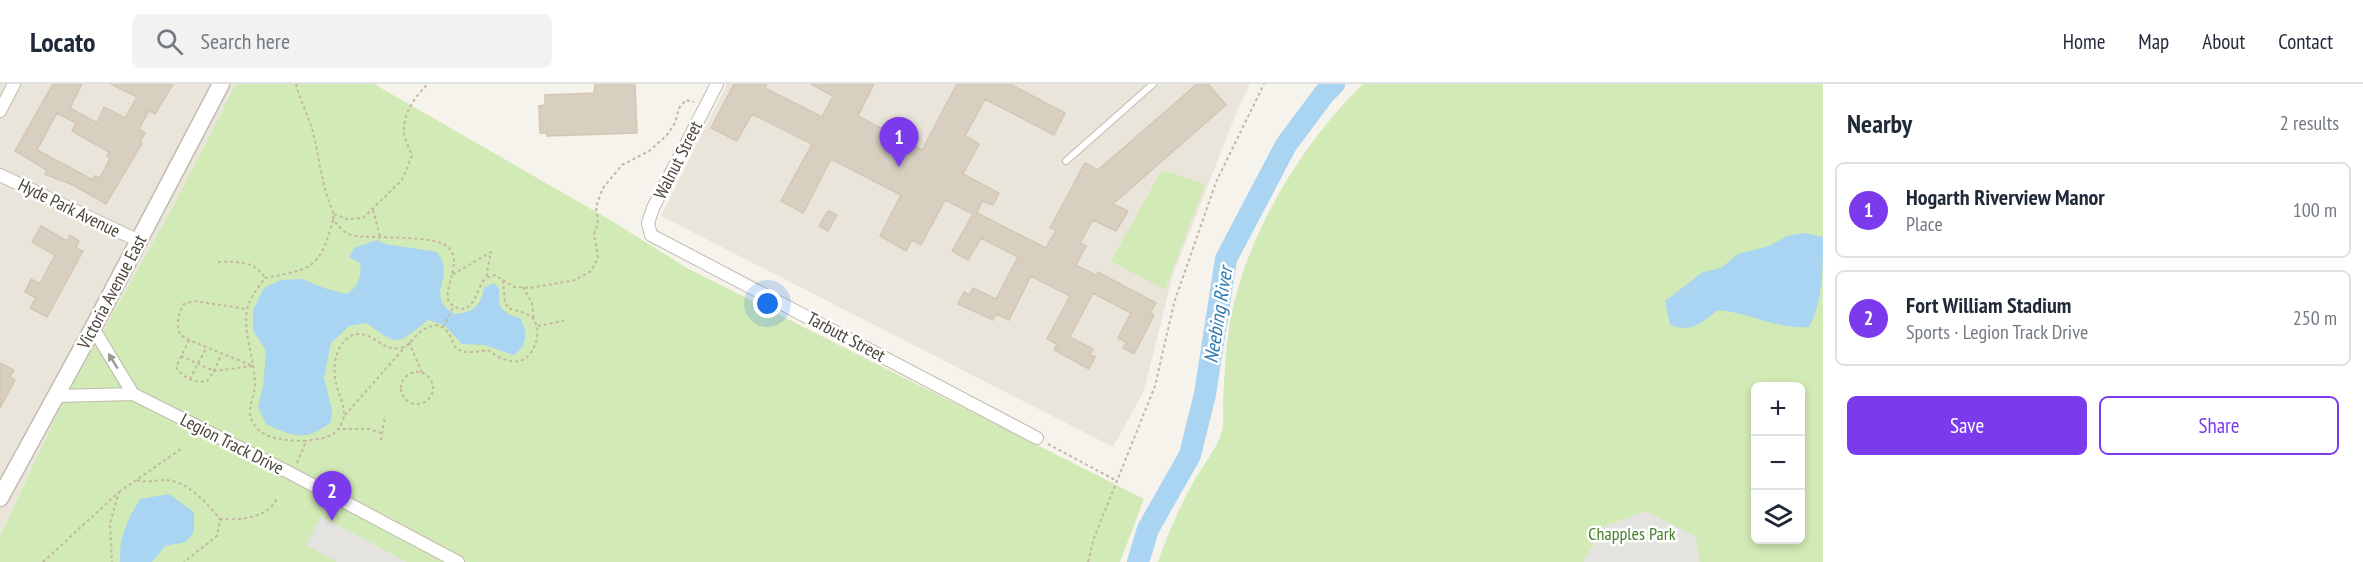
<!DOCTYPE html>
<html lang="en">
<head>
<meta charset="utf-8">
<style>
  :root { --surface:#fff; --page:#f2f2f3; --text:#1f2937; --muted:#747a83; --line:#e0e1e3; --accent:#7c3aed }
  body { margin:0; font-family:"PT Sans Narrow",sans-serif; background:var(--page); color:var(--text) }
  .controls { position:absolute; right:18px; bottom:18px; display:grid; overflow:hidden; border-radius:9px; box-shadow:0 3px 9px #0003 }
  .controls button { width:54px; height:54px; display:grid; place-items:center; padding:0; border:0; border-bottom:2px solid var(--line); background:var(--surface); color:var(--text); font:30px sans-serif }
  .you { position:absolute; left:768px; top:220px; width:21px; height:21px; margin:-15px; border:4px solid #fff; border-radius:50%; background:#1a73e8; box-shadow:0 0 0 9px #1a73e833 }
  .badge { display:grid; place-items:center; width:39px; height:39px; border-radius:50%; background:var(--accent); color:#fff; font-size:20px; font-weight:700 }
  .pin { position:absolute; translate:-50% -50px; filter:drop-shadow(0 2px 3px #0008) }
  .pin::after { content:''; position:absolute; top:32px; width:21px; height:18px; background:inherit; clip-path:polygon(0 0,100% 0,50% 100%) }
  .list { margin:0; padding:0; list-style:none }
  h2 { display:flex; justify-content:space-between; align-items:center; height:78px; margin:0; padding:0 24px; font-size:26px }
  h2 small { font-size:20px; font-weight:400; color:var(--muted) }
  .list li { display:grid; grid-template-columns:39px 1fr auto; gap:18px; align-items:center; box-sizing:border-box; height:96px; margin:0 12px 12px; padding:0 12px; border:2px solid var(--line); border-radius:9px }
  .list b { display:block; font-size:22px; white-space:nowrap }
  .list p { margin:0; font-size:20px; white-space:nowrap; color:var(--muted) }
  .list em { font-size:20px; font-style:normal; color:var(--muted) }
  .actions { display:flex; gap:12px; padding:18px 24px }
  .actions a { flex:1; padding:14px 0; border:2px solid var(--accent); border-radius:9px; text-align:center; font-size:21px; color:var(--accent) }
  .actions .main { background:var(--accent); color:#fff }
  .icon { flex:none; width:33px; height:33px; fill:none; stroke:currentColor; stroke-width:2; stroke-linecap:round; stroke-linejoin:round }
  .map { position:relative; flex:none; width:1823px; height:478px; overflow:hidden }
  header { display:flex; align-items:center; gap:36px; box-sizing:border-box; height:84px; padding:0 30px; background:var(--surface); border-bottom:2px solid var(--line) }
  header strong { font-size:28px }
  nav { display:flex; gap:33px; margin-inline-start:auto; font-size:21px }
  .search { width:420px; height:54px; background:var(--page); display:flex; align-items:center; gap:15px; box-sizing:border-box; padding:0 21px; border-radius:9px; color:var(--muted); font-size:22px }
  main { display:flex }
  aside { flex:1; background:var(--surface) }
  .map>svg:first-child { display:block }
</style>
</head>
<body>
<header>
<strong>Locato</strong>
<div class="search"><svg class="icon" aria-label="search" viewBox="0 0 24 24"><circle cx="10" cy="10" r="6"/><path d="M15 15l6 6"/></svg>Search here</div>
<nav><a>Home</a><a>Map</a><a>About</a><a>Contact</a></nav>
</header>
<main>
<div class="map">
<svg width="1823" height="478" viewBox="0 0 1823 478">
  <rect width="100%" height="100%" fill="#f6f3ec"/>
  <!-- residential -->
  <path fill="#eae5da" d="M0,0H236L170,128L61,322L0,452Z
    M727,0H1250L1237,27L1173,191L1144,307L1113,363L661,132Z"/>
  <!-- green -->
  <path fill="#d2eab5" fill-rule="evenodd" d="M236,0H374L612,137L687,184L1144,415L1120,478H0V452L61,322L170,128Z
    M1363,0H1823V478H1158C1168,449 1180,422 1195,395C1203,382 1218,362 1222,348C1224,339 1223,329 1223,320C1224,298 1225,275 1228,252C1239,162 1299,62 1363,0ZM1756,302H1800V456H1756Z
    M1162,86L1205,100L1165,206L1111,177Z"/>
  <!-- parking -->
  <path fill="#e5e3e0" d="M1646,427L1696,453L1700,478H1583L1603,443Z
    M321,432L407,478H337L306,461Z"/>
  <!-- water -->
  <path fill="#a9d4f2" d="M1804,149L1823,153C1823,184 1823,218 1809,243C1775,245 1750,229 1718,226C1700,239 1693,249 1670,241L1665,217L1703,188L1721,184L1738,170L1769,162L1787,152Z
    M377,156L385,160L437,168C454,189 433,205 443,220C445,224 451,227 454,230C473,229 481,222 484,204L494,199L499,204C498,225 501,228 520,234C528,248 528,263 513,271L485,261L462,260L444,241L428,236C398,259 400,265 367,239L349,242L331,259L324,293L332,326L331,338C306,358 293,353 266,340L258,323L263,303L266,267L253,246V226L264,204L281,196L302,195L324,204L346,210C358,204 362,192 360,179L349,173L354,164Z
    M169,410L194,428V448L186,458L165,462L152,478H120C119,453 127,436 140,415Z"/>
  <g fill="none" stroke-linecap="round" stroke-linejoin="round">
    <!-- river -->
    <path stroke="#a9d4f2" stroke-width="22" d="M1138,478L1148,445L1190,371L1205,310L1226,175L1286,61L1324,10L1334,0"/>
  </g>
  <!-- building -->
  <path fill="#d8cfc1" stroke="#d3c7b4" stroke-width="1.5" fill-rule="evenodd" d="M53,0H82L70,24L97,39L104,23L125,34L137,13L111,0H173L155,30L149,27L139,45L145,49L140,58L142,59L106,120L73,101L45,90L47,86L15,67ZM57,29L76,39L72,47L109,68L107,72L110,74L100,94L95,92L93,96L37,66Z
    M595,0H635L637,49L547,52V49H540L539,22L545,21V11L594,9Z
    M734,0H767L765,4L822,33L833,12L811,0H874L858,32L922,66L957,0H1010L1065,29L1054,51L985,15L965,52L979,60L963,90L999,109L993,121L982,117L977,129L1046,164L1056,146L1050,144L1085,79L1098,86L1197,0H1208L1226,21L1113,120L1128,127L1116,147L1093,136L1080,159L1086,162L1076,181L1097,192L1098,188L1156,219L1150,229L1154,231L1134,270L1123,264L1126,258L1118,254L1131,229L1093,209L1070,253L1093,265L1090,271L1095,273L1089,285L1054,266L1057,260L1047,255L1070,212L1031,192L1009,236L996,230L993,236L958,220L964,208L970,211L973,204L996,215L1018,173L981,154L968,176L952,167L973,130L945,116L921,161L912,156L906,167L880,152L901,111L831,75L803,129L781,117L812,60L752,30L737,57L711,44Z
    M828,127L837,131L828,147L819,142Z
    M41,142L67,157L70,151L79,157L76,164L83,167L47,233L30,224L36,214L25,208L31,195L40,200L55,171L32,158Z
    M0,279L14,286L10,293L15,296L0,324Z"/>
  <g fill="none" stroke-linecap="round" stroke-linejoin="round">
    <defs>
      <path id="service" d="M1066,77L1153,0"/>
      <path id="minor" d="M717,0L653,124L648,139L651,151L1037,354
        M0,27L14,0
        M0,91L139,157
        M93,244L133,310
        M56,312L133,310L292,390L458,478"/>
      <path id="tertiary" d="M0,414L93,244L221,0"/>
    </defs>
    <!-- service casing -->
    <use href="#service" stroke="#c2bbae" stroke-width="8"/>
    <!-- minor casing -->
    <use href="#minor" stroke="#c2bbae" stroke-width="14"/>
    <!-- tertiary casing -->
    <use href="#tertiary" stroke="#c2bbae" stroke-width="19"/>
    <!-- path -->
    <path stroke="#c4b79f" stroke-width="2" stroke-dasharray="3 3" stroke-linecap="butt" d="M296,0C300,17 309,32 313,49C320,76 322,105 334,130L333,136
      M373,126L380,153
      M334,130L347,135L363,134L402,96L412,72C410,65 404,55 404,48C403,30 415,12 428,0
      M218,178C237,177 255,177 265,194
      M452,191C450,200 443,215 452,221C475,236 475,203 486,194
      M503,196L514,203L530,204L575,196L591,187L598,174L594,150L598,139L596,123L603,104L622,81L649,67L667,51L675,39L679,24L686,16L694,18
      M523,203L532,219L534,236
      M538,242L567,236
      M443,243L454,222
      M189,256L176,283C182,293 195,300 207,297L214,287L253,282L189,256L180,251C176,238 178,231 184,220L194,217L247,225
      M409,258L422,289
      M181,272L214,287L221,271
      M401 304a16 16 0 1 1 32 0a16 16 0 1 1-32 0Z
      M190,295L206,264
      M345,331L405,263
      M337,345H369L381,349
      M381,356L385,332
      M1048,360L1117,397
      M297,379L306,357C288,356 261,357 252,337C246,325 255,313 255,301C255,276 243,250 247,226C250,213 258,204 265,194C312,185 320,185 333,136C338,141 344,149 351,151C371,156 435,149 449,164C456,172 454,181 452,191L491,168L486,194L495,191L503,196L505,218L508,224C516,227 529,228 534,236C542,247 535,273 520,277C509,279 497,273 488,266C438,275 463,251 438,241C413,244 415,262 400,264C382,268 372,245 353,251C336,258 332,282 336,299C338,309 344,320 344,330C344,337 339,346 333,350C327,355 314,355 306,357
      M137,396C147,399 155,396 166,396C187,397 207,419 220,435L217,452L184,478
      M119,408L181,365
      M220,435C239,436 268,435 277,414
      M43,478L119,408L110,439L112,478
      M1088,478L1094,454L1155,302L1174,219L1216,98L1264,0"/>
    <!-- service -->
    <use href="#service" stroke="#fff" stroke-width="6"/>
    <!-- minor -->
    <use href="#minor" stroke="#fff" stroke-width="12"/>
    <!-- tertiary -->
    <use href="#tertiary" stroke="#fff" stroke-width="16"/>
  </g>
  <!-- one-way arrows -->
  <defs><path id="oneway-solid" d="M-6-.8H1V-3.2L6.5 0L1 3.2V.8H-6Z" transform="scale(1.5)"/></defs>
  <use fill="#9c9892" href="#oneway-solid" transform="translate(113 277) rotate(-121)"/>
  <g text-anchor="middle" stroke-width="5" stroke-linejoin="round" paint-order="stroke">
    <!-- street labels -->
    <g font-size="18" fill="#4b4439" stroke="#fff">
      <text transform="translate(678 76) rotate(-63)" y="6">Walnut Street</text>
      <text transform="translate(69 124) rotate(26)" y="6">Hyde Park Avenue</text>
      <text transform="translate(112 208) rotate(-62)" y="6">Victoria Avenue East</text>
      <text transform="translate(846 253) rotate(28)" y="6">Tarbutt Street</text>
      <text transform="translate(232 360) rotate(27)" y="6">Legion Track Drive</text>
    </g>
    <!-- park labels -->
    <g font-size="18" fill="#4a7f2a" stroke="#fff">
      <text x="1632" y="456">Chapples Park</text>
    </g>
    <!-- water labels -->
    <g font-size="20" font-style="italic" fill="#2e7ab2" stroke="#fff">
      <text transform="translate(1218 231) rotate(-81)" y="7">Neebing River</text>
    </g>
  </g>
</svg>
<div class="controls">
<button>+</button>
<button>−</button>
<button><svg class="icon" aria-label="layers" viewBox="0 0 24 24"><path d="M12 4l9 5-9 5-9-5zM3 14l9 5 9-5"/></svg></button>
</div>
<div class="you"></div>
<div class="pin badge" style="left:899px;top:83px">1</div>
<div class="pin badge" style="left:332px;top:437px">2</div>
</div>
<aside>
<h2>Nearby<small>2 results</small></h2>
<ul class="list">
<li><span class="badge">1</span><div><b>Hogarth Riverview Manor</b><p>Place</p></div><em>100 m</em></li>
<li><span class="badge">2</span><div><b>Fort William Stadium</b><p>Sports · Legion Track Drive</p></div><em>250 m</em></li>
</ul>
<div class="actions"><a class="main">Save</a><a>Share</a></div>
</aside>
</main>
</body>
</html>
